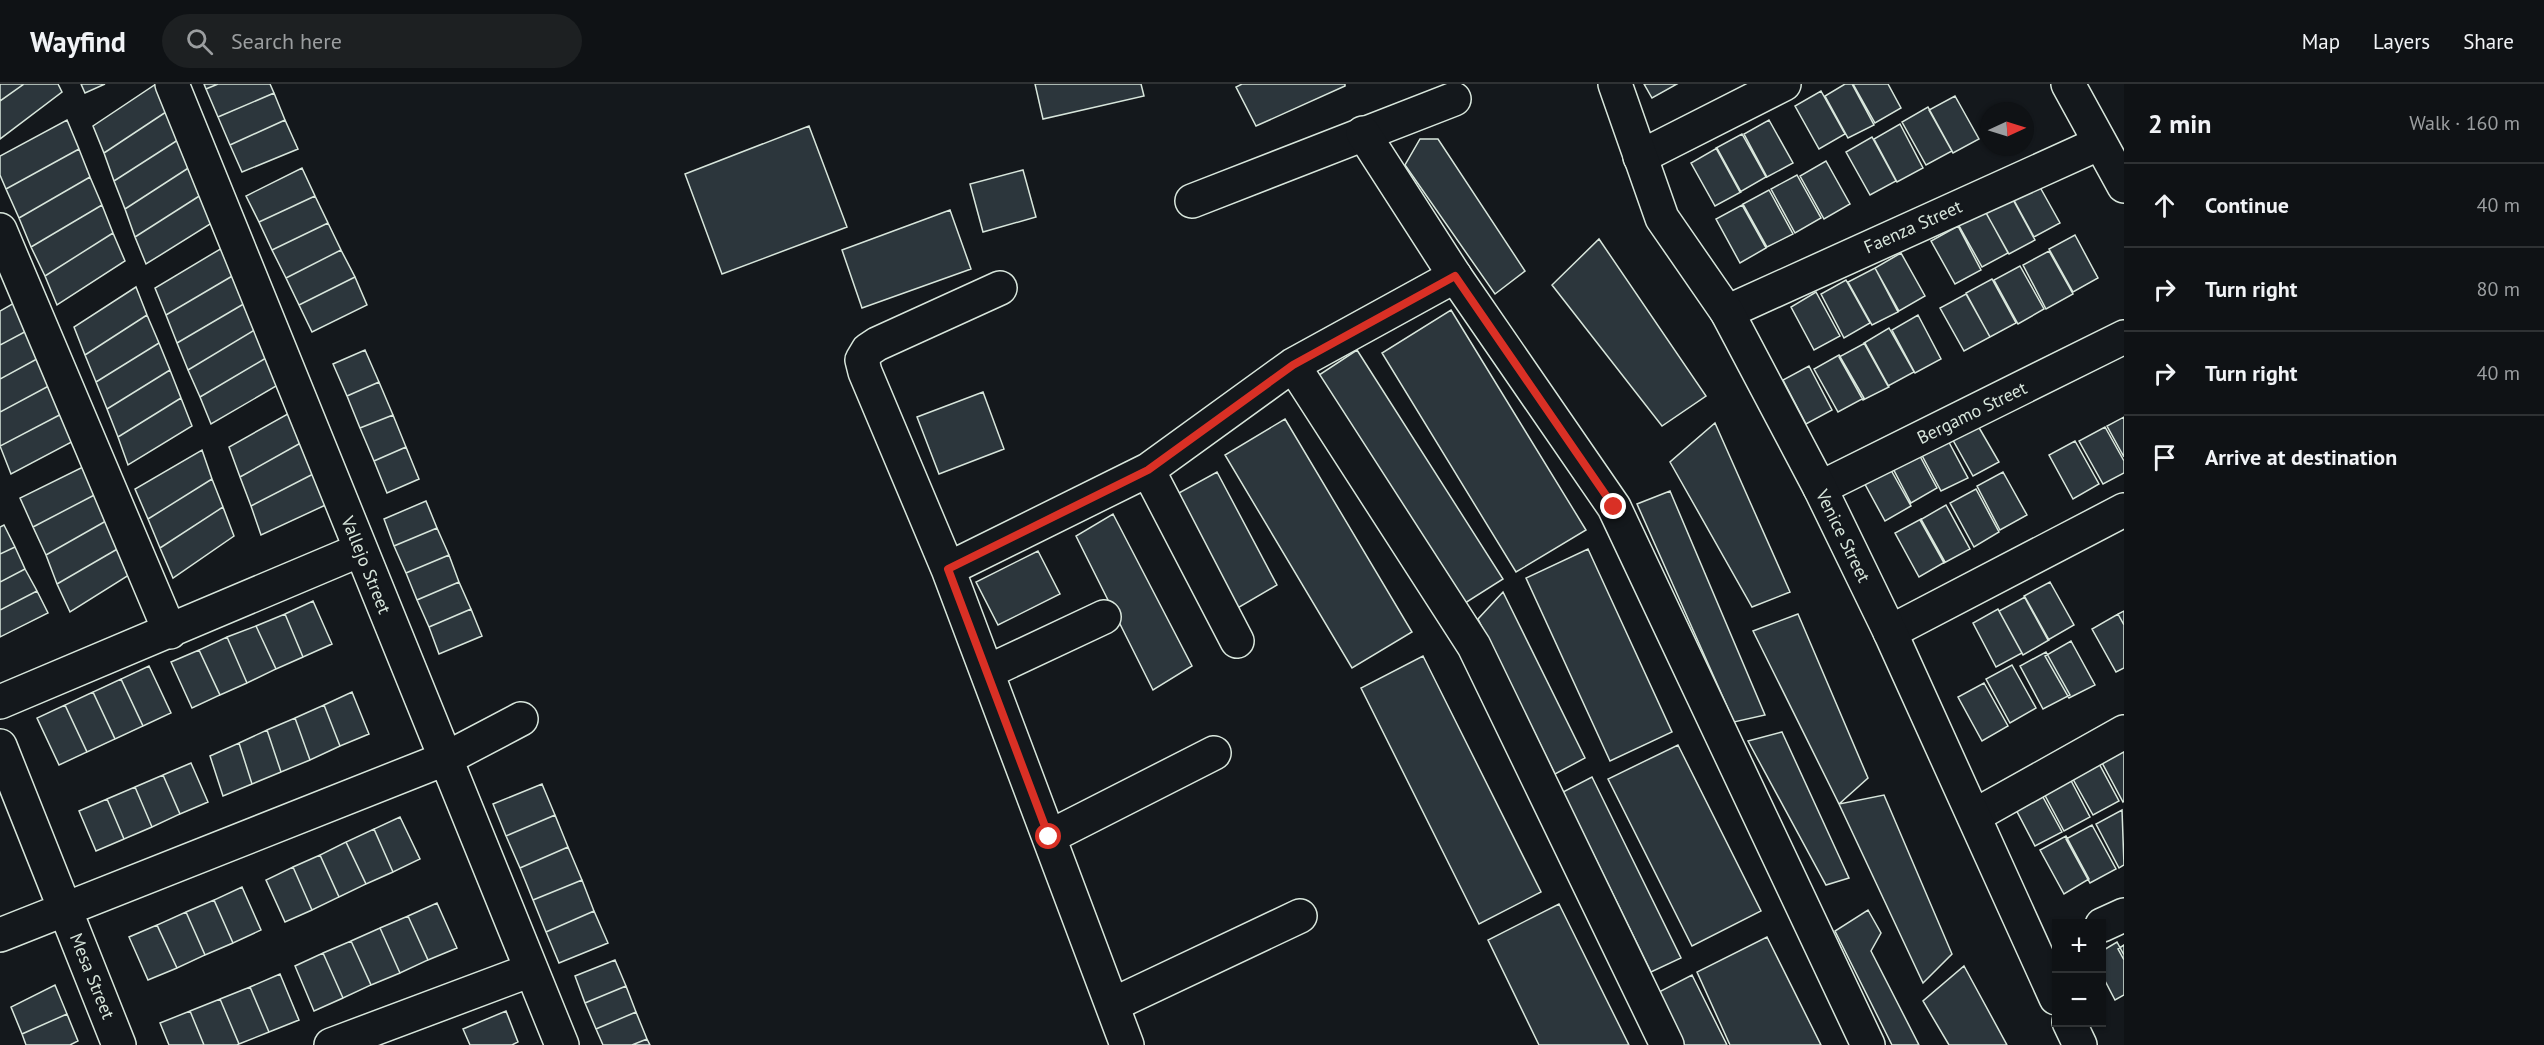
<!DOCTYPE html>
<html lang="en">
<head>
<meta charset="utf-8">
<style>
  :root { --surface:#0f1215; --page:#1d2022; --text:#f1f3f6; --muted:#9b9ea0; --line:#2f3234 }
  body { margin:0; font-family:"PT Sans",sans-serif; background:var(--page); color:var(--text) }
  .controls { position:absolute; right:18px; bottom:18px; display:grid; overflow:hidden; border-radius:0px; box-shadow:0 2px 4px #0004 }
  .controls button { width:54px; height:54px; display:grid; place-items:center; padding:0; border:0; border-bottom:2px solid var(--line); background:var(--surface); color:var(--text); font:30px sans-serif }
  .compass { position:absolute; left:1980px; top:18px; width:54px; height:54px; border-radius:50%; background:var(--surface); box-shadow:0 2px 4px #0004; rotate:86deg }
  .stop { position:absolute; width:18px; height:18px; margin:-14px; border:4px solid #d93025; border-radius:50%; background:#fff }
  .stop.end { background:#d93025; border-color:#fff; box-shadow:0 2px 6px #0008 }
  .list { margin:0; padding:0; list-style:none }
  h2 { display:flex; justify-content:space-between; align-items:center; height:78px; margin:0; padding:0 24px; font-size:26px }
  h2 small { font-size:20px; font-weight:400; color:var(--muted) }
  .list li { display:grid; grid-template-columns:39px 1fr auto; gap:18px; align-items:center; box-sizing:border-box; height:84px; padding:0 24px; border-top:2px solid var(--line) }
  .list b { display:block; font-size:22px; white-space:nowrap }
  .list em { font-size:20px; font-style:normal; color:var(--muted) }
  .icon { flex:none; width:33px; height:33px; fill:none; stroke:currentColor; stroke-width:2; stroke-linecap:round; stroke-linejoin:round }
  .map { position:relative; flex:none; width:2124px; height:961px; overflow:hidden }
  header { display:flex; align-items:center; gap:36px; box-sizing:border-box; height:84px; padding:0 30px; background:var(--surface); border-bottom:2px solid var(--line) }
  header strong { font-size:28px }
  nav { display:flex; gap:33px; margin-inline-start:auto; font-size:21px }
  .search { width:420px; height:54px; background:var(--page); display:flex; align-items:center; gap:15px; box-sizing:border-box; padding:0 21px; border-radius:33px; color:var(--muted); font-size:22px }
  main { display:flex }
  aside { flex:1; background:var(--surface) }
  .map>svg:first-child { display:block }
</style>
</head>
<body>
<header>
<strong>Wayfind</strong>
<div class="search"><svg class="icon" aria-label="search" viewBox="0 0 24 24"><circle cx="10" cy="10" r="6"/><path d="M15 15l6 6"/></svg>Search here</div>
<nav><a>Map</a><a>Layers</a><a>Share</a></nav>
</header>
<main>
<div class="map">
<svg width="2124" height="961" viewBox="0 0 2124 961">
  <rect width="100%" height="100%" fill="#14181c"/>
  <!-- building -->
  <path fill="#2c363c" stroke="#d8e6dc" stroke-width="1.5" d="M0,0H24L0,17Z
    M24,0H58L62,8L0,55V17Z
    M81,0H105L85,9Z
    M156,0L169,26L104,69L93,42Z
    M204,0H218L206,5Z
    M218,0H270L274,9L218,33L206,5Z
    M1035,0H1141L1144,12L1043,35Z
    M1242,0H1345V2L1256,42L1236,3Z
    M1644,0H1677L1652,14Z
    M1845,0H1852L1874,41L1848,54L1825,12Z
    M1853,0H1888L1901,24L1875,39Z
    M1821,7L1845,50L1819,65L1795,22Z
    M274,9L285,36L230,61L218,33Z
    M1955,12L1979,55L1953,69L1929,26Z
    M1928,23L1952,67L1926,81L1902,38Z
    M169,26L181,54L114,97L104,69Z
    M67,36L79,65L6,105L0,91V72Z
    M285,36L298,65L242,88L230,61Z
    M1769,36L1793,79L1767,93L1744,50Z
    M1900,40L1923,84L1897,98L1874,55Z
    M809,42L847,143L722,190L685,90Z
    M1742,50L1766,93L1740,108L1716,64Z
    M1872,53L1896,97L1870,111L1846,68Z
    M181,54L193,81L125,125L114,97Z
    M1420,55H1438L1525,187L1495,210L1405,81Z
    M1717,64L1741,108L1715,122L1691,79Z
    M79,65L90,93L19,134L6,105Z
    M1826,77L1850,120L1824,135L1800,92Z
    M193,81L204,109L135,153L125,125Z
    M302,84L315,112L259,138L246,112Z
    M1023,86L1036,133L983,148L970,100Z
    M1797,91L1821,134L1795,149L1771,105Z
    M90,93L102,121L31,163L19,134Z
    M2036,96L2060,139L2034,153L2010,109Z
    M1769,106L1793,150L1767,163L1743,120Z
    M204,109L215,137L146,180L135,153Z
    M315,112L328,139L272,166L259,138Z
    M2011,112L2035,156L2009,170L1985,127Z
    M102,121L113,149L45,192L31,163Z
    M1742,121L1766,164L1740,179L1716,135Z
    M1984,125L2008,169L1982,183L1958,140Z
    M950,126L971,185L862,224L842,166Z
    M328,139L341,166L286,194L272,166Z
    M1958,142L1981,186L1955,200L1931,157Z
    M113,149L125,177L57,221L45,192Z
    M2075,151L2098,194L2073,208L2049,165Z
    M1599,155L1706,312L1662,342L1552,201Z
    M222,164L234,191L166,231L155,204Z
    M341,166L355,193L299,221L286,194Z
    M2049,167L2073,210L2046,225L2023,181Z
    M1901,169L1925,212L1899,227L1875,184Z
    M2020,182L2044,225L2018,240L1994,196Z
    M1875,184L1898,228L1872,241L1848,198Z
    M234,191L247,218L177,259L166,231Z
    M355,193L367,221L312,248L299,221Z
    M1992,195L2016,239L1990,253L1966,209Z
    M1846,196L1870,239L1844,254L1821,210Z
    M136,203L147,231L85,271L74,243Z
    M1816,208L1840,252L1814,266L1791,223Z
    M1966,210L1990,253L1964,267L1940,224Z
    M21,215L34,243L0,261V227Z
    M247,218L258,244L188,286L177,259Z
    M1451,226L1586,446L1516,488L1382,269Z
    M147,231L159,259L96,298L85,271Z
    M1918,231L1941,275L1915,289L1892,246Z
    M34,243L46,270L0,295V261Z
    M258,244L271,271L200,313L188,286Z
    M1889,244L1914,288L1888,302L1864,259Z
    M159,259L170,286L107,325L96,298Z
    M1865,259L1889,303L1863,316L1839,273Z
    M365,266L379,298L347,312L333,280Z
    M1357,266L1503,495L1462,521L1316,293Z
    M46,270L58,297L0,328V295Z
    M271,271L283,298L211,340L200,313Z
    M1839,271L1864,314L1838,328L1814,285Z
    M1809,282L1832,326L1806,340L1783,296Z
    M170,286L181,314L118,353L107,325Z
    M58,297L71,325L0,362V328Z
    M379,298L393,331L360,344L347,312Z
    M983,308L1004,365L939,390L917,333Z
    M181,314L192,342L128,381L118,353Z
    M71,325L83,352L11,390L0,362Z
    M293,327L306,356L240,393L229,363Z
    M393,331L406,363L374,377L360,344Z
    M2124,333V373L2107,342Z
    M1285,335L1412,548L1352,584L1225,371Z
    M1974,335L1999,378L1973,392L1949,349Z
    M1715,339L1790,508L1752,523L1670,378Z
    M2105,343L2124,377V389L2103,400L2079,357Z
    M1944,349L1968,394L1941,407L1918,364Z
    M306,356L319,387L251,422L240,393Z
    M2075,357L2099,400L2073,415L2049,371Z
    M1914,361L1937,404L1911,419L1888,375Z
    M406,363L419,395L387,409L374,377Z
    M202,366L212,395L148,435L135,405Z
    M1887,379L1911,422L1885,437L1861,393Z
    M89,380L102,407L33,443L20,414Z
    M319,387L332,418L261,451L251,422Z
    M1217,388L1277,501L1236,525L1177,410Z
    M2003,388L2027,431L2000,446L1977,402Z
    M212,395L223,423L160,464L148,435Z
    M1976,405L1999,448L1974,463L1950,419Z
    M102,407L113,433L46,471L33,443Z
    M1670,407L1765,631L1734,638L1637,420Z
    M426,417L437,444L394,462L384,435Z
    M1946,421L1970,465L1944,479L1920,436Z
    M223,423L234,452L173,494L160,464Z
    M1113,430L1192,582L1153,606L1076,452Z
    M113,433L126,460L57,500L46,471Z
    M1921,435L1945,478L1919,493L1895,449Z
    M4,441L15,463L0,470V443Z
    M437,444L449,471L406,489L394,462Z
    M126,460L137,486L70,528L57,500Z
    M15,463L25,485L0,498V470Z
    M1588,465L1672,648L1610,677L1526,494Z
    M1038,467L1060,510L998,541L976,498Z
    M449,471L459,498L417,516L406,489Z
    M25,485L37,507L0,526V498Z
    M459,498L471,525L429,543L417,516Z
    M2050,498L2074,541L2048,556L2024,512Z
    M37,507L48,529L0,553V526Z
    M1503,508L1585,674L1555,690L1478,535Z
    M2025,513L2049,556L2023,571L1999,527Z
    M313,517L332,560L303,573L285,530Z
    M471,525L482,552L439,570L429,543Z
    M1998,525L2022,569L1996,583L1973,539Z
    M2124,527V541L2118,530Z
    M285,530L303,573L276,585L256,542Z
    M1798,530L1868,694L1839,720L1753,547Z
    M2118,530L2124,541V584L2116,588L2092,545Z
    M256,542L276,585L247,599L227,553Z
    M227,553L247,599L220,611L199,566Z
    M2071,557L2095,601L2069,614L2045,572Z
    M199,566L220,611L192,624L171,578Z
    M2046,568L2070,611L2043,625L2020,582Z
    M1423,572L1541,808L1479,840L1361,604Z
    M2012,581L2036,624L2010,639L1986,595Z
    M149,582L171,629L143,642L121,595Z
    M121,595L143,642L115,655L93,608Z
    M1984,599L2008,642L1982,657L1958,613Z
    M93,608L115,655L87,668L65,621Z
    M352,608L369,650L340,662L324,621Z
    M65,621L87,668L59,681L37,634Z
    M324,621L340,662L310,676L295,634Z
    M295,634L310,676L281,688L267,646Z
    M267,646L281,688L252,700L239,659Z
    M1782,648L1849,794L1826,801L1748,657Z
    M239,659L252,700L223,712L210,672Z
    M1678,661L1761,827L1692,862L1608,695Z
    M2124,662V717L2123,718L2100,675Z
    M2096,674L2119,717L2093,731L2069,688Z
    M191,679L208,718L180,730L163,691Z
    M2067,689L2090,733L2064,747L2041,704Z
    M163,691L180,730L152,743L135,703Z
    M1592,693L1681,874L1651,888L1563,708Z
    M542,700L555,731L506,752L493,720Z
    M135,703L152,743L124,755L107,715Z
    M2038,704L2062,748L2035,762L2012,718Z
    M1884,711L1952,870L1923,899L1839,720Z
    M107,715L124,755L96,767L79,727Z
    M2122,726L2124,781L2119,784L2096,740Z
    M555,731L568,763L520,784L506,752Z
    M400,733L420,775L393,788L374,745Z
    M2092,741L2116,785L2090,799L2066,755Z
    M374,745L393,788L366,800L346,758Z
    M2066,752L2089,795L2064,810L2040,766Z
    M346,758L366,800L339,813L320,771Z
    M568,763L582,796L533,816L520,784Z
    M320,771L339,813L312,826L293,783Z
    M293,783L312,826L285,838L266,796Z
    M582,796L594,827L546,848L533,816Z
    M242,803L261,846L233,859L214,816Z
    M214,816L233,859L205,871L186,828Z
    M437,819L457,864L428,876L408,832Z
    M1559,820L1629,961H1539L1488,856Z
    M1868,826L1881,849L1871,867L1919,961H1892L1835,847Z
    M594,827L608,859L559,879L546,848Z
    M186,828L205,871L177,884L157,841Z
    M408,832L428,876L400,889L380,844Z
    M157,841L177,884L148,896L129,853Z
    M380,844L400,889L371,901L351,857Z
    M1767,853L1821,961H1730L1697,888Z
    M351,857L371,901L343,914L323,869Z
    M2117,858L2124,871V911L2115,916L2102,891V867Z
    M2124,861V876L2118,865Z
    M323,869L343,914L314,927L295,882Z
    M615,876L626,902L585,919L575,892Z
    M1964,882L2007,961H1949L1923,917Z
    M280,890L299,936L269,948L250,903Z
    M1692,891L1727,961H1684L1659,908Z
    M55,901L67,930L22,950L11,923Z
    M626,902L636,928L596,945L585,919Z
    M250,903L269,948L239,960L220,915Z
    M220,915L239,960L237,961H204L190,927Z
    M190,927L204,961H169L160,939Z
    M506,927L518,958L512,961H470L463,945Z
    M636,928L647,955L632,961H603L596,945Z
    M67,930L78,957L70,961H26L22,950Z
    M647,955L650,961H632Z"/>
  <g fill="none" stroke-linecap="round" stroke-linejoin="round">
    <defs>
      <path id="minor" d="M172,0L562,961
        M2068,0L2124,102
        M1640,73L1784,0
        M1192,117L1454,15
        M0,146L170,548
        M1727,228L2100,59
        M1293,281L1474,562L1667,961
        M1148,386L1237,557
        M1820,404L2124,253
        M948,485L865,288L862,276L868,266L877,260L1000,204
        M1890,548L2124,426
        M987,588L1104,533
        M0,618L360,466
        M0,662L119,961
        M1974,732L2124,648
        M1049,753L1214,669
        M2102,841L2124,831
        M0,851L447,674L521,635
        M1112,921L1300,832
        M331,961L531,886
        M1127,961L948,485L1148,386L1293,281L1455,192"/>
      <path id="tertiary" d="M1615,0L1662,134L1727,228L1820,404L1890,548L2056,914
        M1363,49L1455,192L1614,423L1868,961
        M2069,938L2080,961"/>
    </defs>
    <!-- minor casing -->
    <use href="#minor" stroke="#d8e6dc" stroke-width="36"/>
    <!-- tertiary casing -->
    <use href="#tertiary" stroke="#d8e6dc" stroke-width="36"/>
    <!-- minor -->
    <use href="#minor" stroke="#14181c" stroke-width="33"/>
    <!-- tertiary -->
    <use href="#tertiary" stroke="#14181c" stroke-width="33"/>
  </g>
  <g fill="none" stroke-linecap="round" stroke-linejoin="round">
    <!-- route -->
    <path stroke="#d93025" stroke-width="8" d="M1049,753L948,485L1148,386L1293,281L1455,192L1614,423"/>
  </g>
  <g text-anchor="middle" stroke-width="4.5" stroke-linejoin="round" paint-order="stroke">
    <!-- street labels -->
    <g font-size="18" fill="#d8e6dc" stroke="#14181c">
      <text transform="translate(1913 143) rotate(-24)" y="6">Faenza Street</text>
      <text transform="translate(1972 329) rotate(-26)" y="6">Bergamo Street</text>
      <text transform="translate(1843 452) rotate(64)" y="6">Venice Street</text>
      <text transform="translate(366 481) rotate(68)" y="6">Vallejo Street</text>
      <text transform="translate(92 892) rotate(68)" y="6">Mesa Street</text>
    </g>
  </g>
</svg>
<div class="controls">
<button>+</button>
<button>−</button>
</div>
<svg class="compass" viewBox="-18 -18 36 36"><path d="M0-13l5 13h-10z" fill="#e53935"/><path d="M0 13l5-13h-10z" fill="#9b9ea0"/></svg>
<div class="stop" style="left:1049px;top:753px"></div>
<div class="stop end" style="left:1614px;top:423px"></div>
</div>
<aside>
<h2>2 min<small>Walk · 160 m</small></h2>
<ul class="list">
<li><svg class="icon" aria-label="ahead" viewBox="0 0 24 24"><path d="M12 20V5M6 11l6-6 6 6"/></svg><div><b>Continue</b></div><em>40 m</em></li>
<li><svg class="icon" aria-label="right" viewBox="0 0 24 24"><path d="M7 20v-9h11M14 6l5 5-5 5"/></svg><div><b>Turn right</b></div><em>80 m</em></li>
<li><svg class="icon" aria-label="right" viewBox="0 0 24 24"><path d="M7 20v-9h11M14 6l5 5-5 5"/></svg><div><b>Turn right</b></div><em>40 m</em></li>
<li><svg class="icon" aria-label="arrive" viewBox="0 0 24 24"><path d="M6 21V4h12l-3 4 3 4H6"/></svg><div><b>Arrive at destination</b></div></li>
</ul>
</aside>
</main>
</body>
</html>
